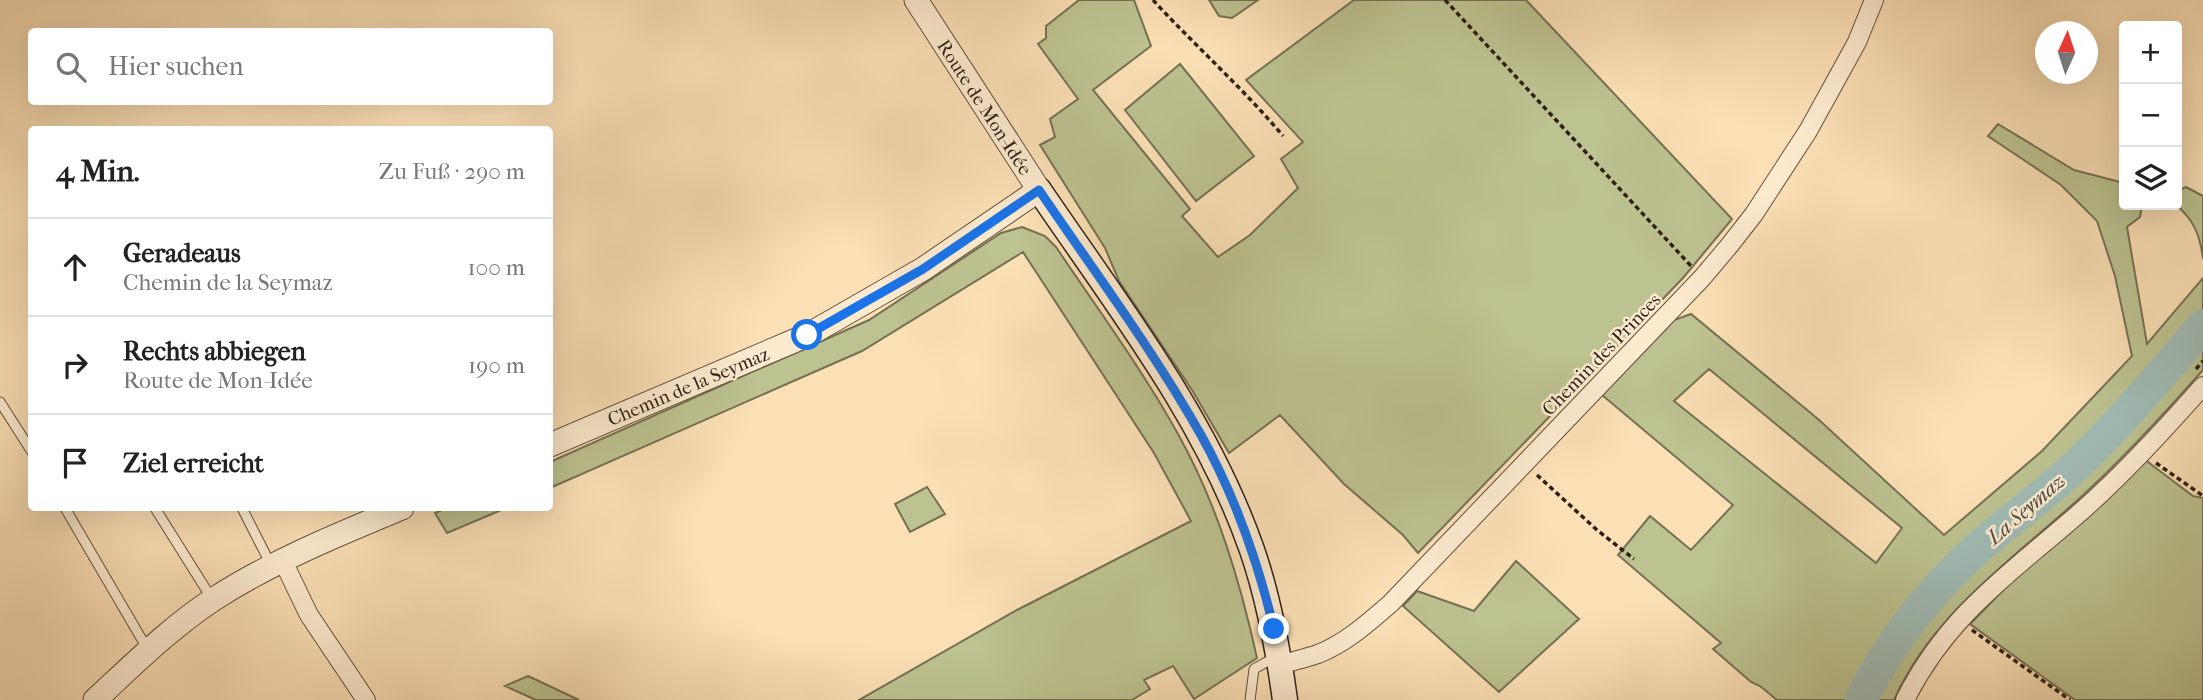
<!DOCTYPE html>
<html lang="de">
<head>
<meta charset="utf-8">
<style>
  :root { --surface:#fff; --page:#f6f6f6; --text:#222; --muted:#767676; --line:#e0e0e0 }
  body { margin:0; font-family:"IM FELL French Canon",serif; background:var(--page); color:var(--text) }
  .controls { position:absolute; right:21px; top:21px; display:grid; overflow:hidden; border-radius:7px; box-shadow:0 7px 28px #0002 }
  .controls button { width:63px; height:63px; display:grid; place-items:center; padding:0; border:0; border-bottom:2px solid var(--line); background:var(--surface); color:var(--text); font:35px sans-serif }
  .compass { position:absolute; left:2035px; top:21px; width:63px; height:63px; border-radius:50%; background:var(--surface); box-shadow:0 7px 28px #0002; rotate:3deg }
  .stop { position:absolute; width:21px; height:21px; margin:-16px; border:5px solid #1a73e8; border-radius:50%; background:#fff }
  .stop.end { background:#1a73e8; border-color:#fff; box-shadow:0 2px 7px #0008 }
  .list { margin:0; padding:0; list-style:none }
  h2 { display:flex; justify-content:space-between; align-items:center; height:91px; margin:0; padding:0 28px; font-size:30px }
  h2 small { font-size:23px; font-weight:400; color:var(--muted) }
  .list li { display:grid; grid-template-columns:46px 1fr auto; gap:21px; align-items:center; box-sizing:border-box; height:98px; padding:0 28px; border-top:2px solid var(--line) }
  .list b { display:block; font-size:26px; white-space:nowrap }
  .list p { margin:0; font-size:23px; white-space:nowrap; color:var(--muted) }
  .list em { font-size:23px; font-style:normal; color:var(--muted) }
  .icon { flex:none; width:38px; height:38px; fill:none; stroke:currentColor; stroke-width:2; stroke-linecap:round; stroke-linejoin:round }
  .map { position:relative; flex:none; width:2203px; height:700px; overflow:hidden }
  .search { position:absolute; background:var(--surface); box-shadow:0 7px 28px #0002; left:28px; top:28px; width:525px; height:77px; display:flex; align-items:center; gap:18px; box-sizing:border-box; padding:0 24px; border-radius:7px; color:var(--muted); font-size:26px }
  .panel { position:absolute; background:var(--surface); box-shadow:0 7px 28px #0002; left:28px; top:126px; width:525px; height:385px; border-radius:7px }
  .map>svg:first-child { display:block }
</style>
</head>
<body>
<div class="map">
<svg width="2203" height="700" viewBox="0 0 2203 700">
  <rect width="100%" height="100%" fill="#fbdfb5"/>
  <filter id="stains"><feTurbulence type="fractalNoise" baseFrequency=".00286" numOctaves="4"/><feColorMatrix values="0 0 0 0 .2 0 0 0 0 .09 0 0 0 0 .02 0 0 0 .5 -.17"/></filter>
  <radialGradient id="worn" r=".72"><stop offset=".6" stop-color="#630" stop-opacity="0"/><stop offset="1" stop-color="#630" stop-opacity=".3"/></radialGradient>
  <!-- green -->
  <path fill="#bcc290" stroke="#767154" stroke-width="2" fill-rule="evenodd" d="M1079,0H1134L1151,46L1093,90L1190,209L1182,216L1218,257L1250,235L1298,188L1281,159L1303,142L1246,80L1354,0H1526L1732,219L1683,278L1418,553L1403,535L1344,484L1280,415L1229,453L1192,390L1119,281L1105,248L1040,145L1055,137L1050,119L1078,99L1038,44L1046,38V26Z
    M1209,0H1258L1232,18L1219,16Z
    M1180,64L1254,156L1196,201L1125,110Z
    M1998,124L2074,170L2124,183V205H2142L2140,217L2127,227L2147,344L2203,278V370C2164,414 2125,457 2081,497C2013,559 1933,613 1894,700H1777L1760,686L1751,682L1713,649L1721,643L1618,555L1650,516L1691,550L1733,505L1602,395L1674,320L1691,314L1818,419L1944,535L2042,451L2132,356L2115,276L2097,221L2061,185L1988,136ZM1709,369L1902,528L1876,563L1674,401Z
    M2186,187L2203,196V259C2200,235 2194,220 2176,205L2177,191Z
    M1022,227L1045,236L1056,247C1097,308 1142,369 1178,434C1217,504 1240,581 1257,658L1194,699L1173,666L1144,680L1150,689L1132,700H859L1017,610L1191,521L1154,453L1023,252L862,351L550,488V462L869,320L1001,233Z
    M2144,459L2193,496L2203,498V700H2075L1970,624L2017,576Z
    M927,487L945,514L910,532L895,504Z
    M447,508H506L447,533L435,513Z
    M1516,561L1579,619L1499,692L1403,606L1417,591L1474,611Z
    M528,676L579,700H536L505,686Z"/>
  <g fill="none" stroke-linecap="round" stroke-linejoin="round">
    <!-- river -->
    <path stroke="#a0bbb4" stroke-width="33" d="M1861,700C1887,648 1923,600 1965,560C2002,525 2045,496 2082,460C2125,418 2164,371 2203,326"/>
    <defs>
      <path id="service" d="M0,402L32,452
        M65,508L148,650
        M155,508L212,599
        M242,508L271,565
        M1250,700L1254,669L1277,656"/>
      <path id="minor" d="M282,559L309,615L366,700
        M1280,665C1293,661 1306,658 1318,654C1346,643 1369,622 1391,603L1702,278L1729,246L1754,214L1808,131L1857,42L1874,0
        M1905,700C1949,612 2014,571 2085,508C2127,471 2166,428 2203,386"/>
      <path id="tertiary" d="M550,445L808,335L923,269L1039,190L916,0
        M95,700C133,665 171,627 214,599C273,561 337,535 402,508"/>
      <path id="secondary" d="M1039,190C1117,305 1206,418 1252,550C1269,599 1278,649 1285,700"/>
    </defs>
    <!-- service casing -->
    <use href="#service" stroke="#62503e" stroke-width="11"/>
    <!-- minor casing -->
    <use href="#minor" stroke="#62503e" stroke-width="20"/>
    <!-- tertiary casing -->
    <use href="#tertiary" stroke="#62503e" stroke-width="25"/>
    <!-- secondary casing -->
    <use href="#secondary" stroke="#2f2017" stroke-width="27"/>
    <!-- path -->
    <path stroke="#2f2017" stroke-width="3.5" stroke-dasharray="5 3.5" stroke-linecap="butt" d="M1153,0C1195,46 1243,88 1283,136
      M1445,0L1691,266
      M2196,369L2203,361
      M2156,463L2203,496
      M1537,475L1597,530L1634,559
      M1972,630L2070,700"/>
    <!-- service -->
    <use href="#service" stroke="#fceacf" stroke-width="9"/>
    <!-- minor -->
    <use href="#minor" stroke="#fceacf" stroke-width="18"/>
    <!-- tertiary -->
    <use href="#tertiary" stroke="#fceacf" stroke-width="23"/>
    <!-- secondary -->
    <use href="#secondary" stroke="#fceacf" stroke-width="24"/>
  </g>
  <g fill="none" stroke-linecap="round" stroke-linejoin="round">
    <!-- route -->
    <path stroke="#1a73e8" stroke-width="9" d="M807,335L923,269L1039,190C1094,271 1153,350 1201,435C1235,496 1258,562 1274,629"/>
  </g>
  <g text-anchor="middle" stroke-width="5" stroke-linejoin="round" paint-order="stroke">
    <!-- street labels -->
    <g font-size="19" fill="#2f2017" stroke="#fceacf">
      <text transform="translate(985 107) rotate(57)" y="7">Route de Mon-Idée</text>
      <text transform="translate(1601 354) rotate(-46)" y="7">Chemin des Princes</text>
      <text transform="translate(688 386) rotate(-23)" y="7">Chemin de la Seymaz</text>
    </g>
    <!-- water labels -->
    <g font-size="21" font-style="italic" fill="#514e46" stroke="#fceacf">
      <text transform="translate(2026 509) rotate(-41)" y="7">La Seymaz</text>
    </g>
  </g>
  <rect width="100%" height="100%" filter="url(#stains)"/>
  <rect width="100%" height="100%" fill="url(#worn)"/>
</svg>
<div class="controls">
<button>+</button>
<button>−</button>
<button><svg class="icon" aria-label="layers" viewBox="0 0 24 24"><path d="M12 4l9 5-9 5-9-5zM3 14l9 5 9-5"/></svg></button>
</div>
<svg class="compass" viewBox="-18 -18 36 36"><path d="M0-13l5 13h-10z" fill="#e53935"/><path d="M0 13l5-13h-10z" fill="#767676"/></svg>
<div class="stop" style="left:807px;top:335px"></div>
<div class="stop end" style="left:1274px;top:629px"></div>
<div class="search"><svg class="icon" aria-label="search" viewBox="0 0 24 24"><circle cx="10" cy="10" r="6"/><path d="M15 15l6 6"/></svg>Hier suchen</div>
<section class="panel">
<h2>4 Min.<small>Zu Fuß · 290 m</small></h2>
<ul class="list">
<li><svg class="icon" aria-label="ahead" viewBox="0 0 24 24"><path d="M12 20V5M6 11l6-6 6 6"/></svg><div><b>Geradeaus</b><p>Chemin de la Seymaz</p></div><em>100 m</em></li>
<li><svg class="icon" aria-label="right" viewBox="0 0 24 24"><path d="M7 20v-9h11M14 6l5 5-5 5"/></svg><div><b>Rechts abbiegen</b><p>Route de Mon-Idée</p></div><em>190 m</em></li>
<li><svg class="icon" aria-label="arrive" viewBox="0 0 24 24"><path d="M6 21V4h12l-3 4 3 4H6"/></svg><div><b>Ziel erreicht</b></div></li>
</ul>
</section>
</div>
</body>
</html>
